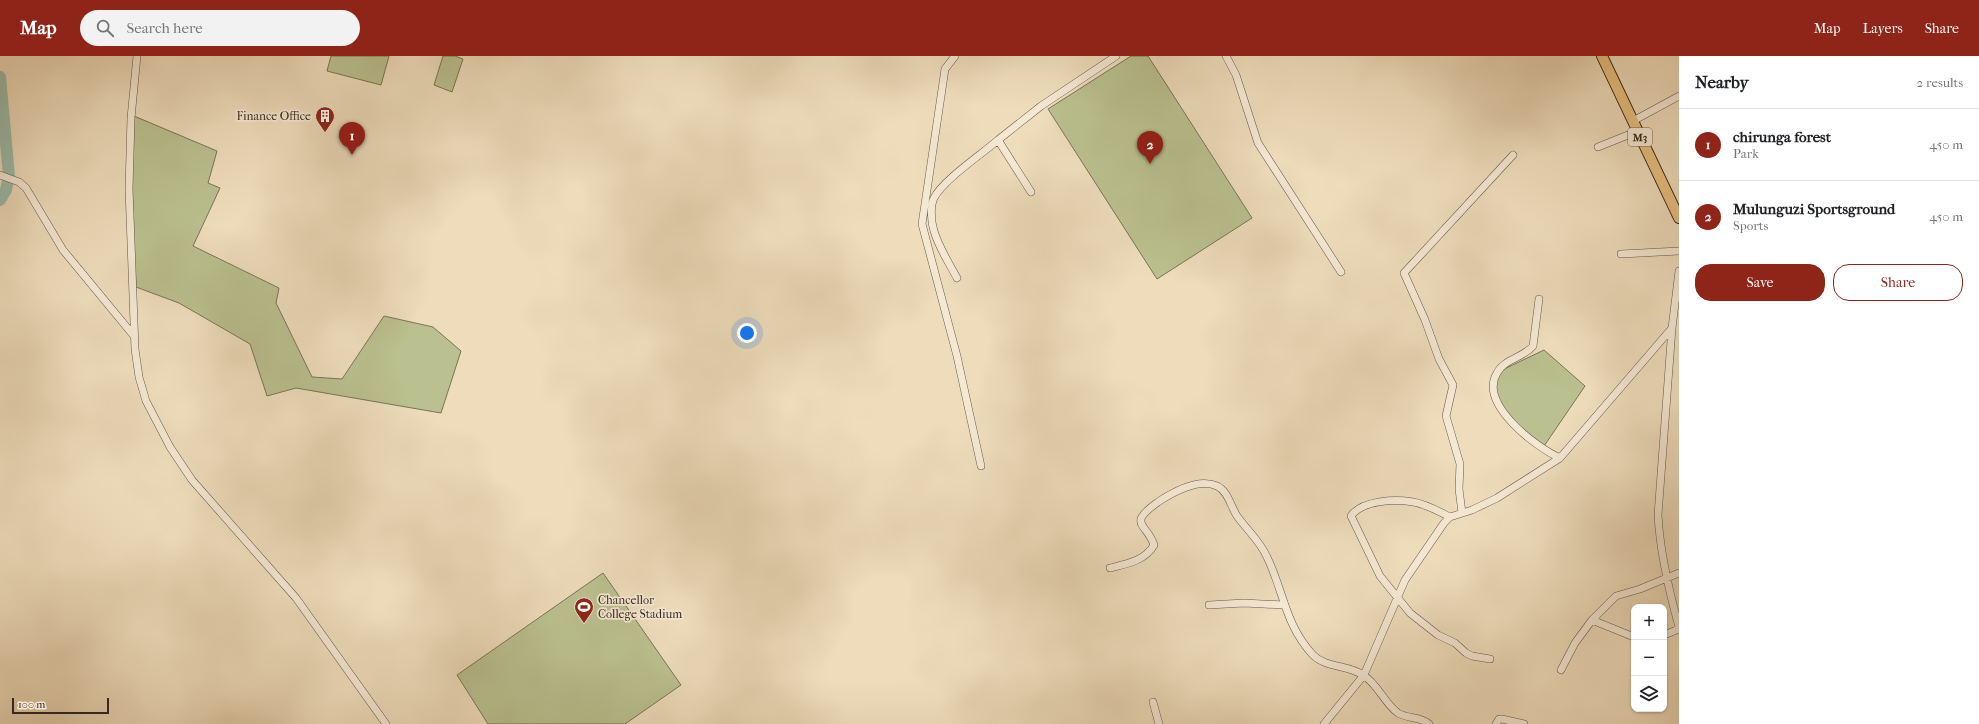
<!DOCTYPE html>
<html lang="en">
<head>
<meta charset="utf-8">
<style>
  :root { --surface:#fff; --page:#f2f2f2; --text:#202124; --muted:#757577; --line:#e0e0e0; --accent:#8f2418 }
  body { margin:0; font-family:"IM FELL French Canon",serif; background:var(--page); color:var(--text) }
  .controls { position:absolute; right:12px; bottom:12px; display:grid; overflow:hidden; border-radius:8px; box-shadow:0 1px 3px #0004 }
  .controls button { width:36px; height:36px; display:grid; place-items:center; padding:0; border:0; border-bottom:1px solid var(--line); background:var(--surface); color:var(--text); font:20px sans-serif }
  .scale { position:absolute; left:12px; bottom:10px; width:97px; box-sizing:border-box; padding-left:4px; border:2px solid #392820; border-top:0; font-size:11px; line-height:14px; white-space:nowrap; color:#392820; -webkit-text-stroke:3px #f4e8d3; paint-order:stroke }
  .you { position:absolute; left:747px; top:277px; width:14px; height:14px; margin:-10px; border:3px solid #fff; border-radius:50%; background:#1a73e8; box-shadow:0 0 0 6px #1a73e833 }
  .badge { display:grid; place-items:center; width:26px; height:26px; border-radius:50%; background:var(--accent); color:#fff; font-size:13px; font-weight:700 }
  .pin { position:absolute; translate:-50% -33px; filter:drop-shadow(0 1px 2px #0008) }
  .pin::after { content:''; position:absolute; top:21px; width:14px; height:12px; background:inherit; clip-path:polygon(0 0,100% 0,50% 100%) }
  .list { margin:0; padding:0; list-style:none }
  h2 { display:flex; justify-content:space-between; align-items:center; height:52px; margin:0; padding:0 16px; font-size:17px }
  h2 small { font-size:13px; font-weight:400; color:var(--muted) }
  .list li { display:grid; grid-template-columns:26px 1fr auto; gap:12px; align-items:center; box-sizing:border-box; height:72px; padding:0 16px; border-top:1px solid var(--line) }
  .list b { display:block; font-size:15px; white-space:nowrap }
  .list p { margin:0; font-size:13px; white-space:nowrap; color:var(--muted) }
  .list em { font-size:13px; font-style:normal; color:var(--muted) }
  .actions { display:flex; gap:8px; padding:12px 16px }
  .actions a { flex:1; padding:9px 0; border:1px solid var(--accent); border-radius:16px; text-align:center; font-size:14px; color:var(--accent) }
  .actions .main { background:var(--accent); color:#fff }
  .icon { flex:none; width:22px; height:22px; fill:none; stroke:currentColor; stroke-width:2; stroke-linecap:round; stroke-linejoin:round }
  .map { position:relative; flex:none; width:1679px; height:668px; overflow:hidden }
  header { display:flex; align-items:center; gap:24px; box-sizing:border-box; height:56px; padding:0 20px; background:var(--accent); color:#fff }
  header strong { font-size:19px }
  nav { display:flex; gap:22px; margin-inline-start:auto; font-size:14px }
  .search { width:280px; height:36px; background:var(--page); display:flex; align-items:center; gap:10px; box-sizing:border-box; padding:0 14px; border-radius:22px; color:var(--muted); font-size:15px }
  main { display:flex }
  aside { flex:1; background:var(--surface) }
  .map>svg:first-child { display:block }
</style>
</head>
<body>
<header>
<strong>Map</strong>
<div class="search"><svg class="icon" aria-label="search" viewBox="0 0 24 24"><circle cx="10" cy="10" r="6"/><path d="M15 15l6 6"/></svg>Search here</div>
<nav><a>Map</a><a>Layers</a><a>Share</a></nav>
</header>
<main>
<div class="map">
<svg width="1679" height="668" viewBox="0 0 1679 668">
  <rect width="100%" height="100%" fill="#eedcbb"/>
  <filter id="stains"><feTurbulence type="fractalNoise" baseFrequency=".005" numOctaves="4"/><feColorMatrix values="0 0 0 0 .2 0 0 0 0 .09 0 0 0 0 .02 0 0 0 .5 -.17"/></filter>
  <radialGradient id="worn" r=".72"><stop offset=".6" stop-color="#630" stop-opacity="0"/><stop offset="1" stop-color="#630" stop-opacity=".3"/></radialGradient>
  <!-- green -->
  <path fill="#bac08f" stroke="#7a7458" d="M331,0H389L381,29L327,15Z
    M443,0H455L463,3L452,36L434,29Z
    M1131,0H1148L1252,162L1157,223L1048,53Z
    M134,60L217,95L208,127L220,132L193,190L279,232L276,247L312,321L342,323L384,260L433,271L461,295L441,357L296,332L267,340L250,288L179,247L136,231L130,124Z
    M1544,294L1585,330L1542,393L1505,357L1494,332L1500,315Z
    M603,517L681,629L625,668H488L457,619Z"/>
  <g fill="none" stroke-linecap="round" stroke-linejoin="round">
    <!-- river -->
    <path stroke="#9bbcab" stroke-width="12" d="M0,21L9,120L6,134L0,144"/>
    <defs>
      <path id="minor" d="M137,0L131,62L129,133L135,293L139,321L146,345L170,391L192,424L296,542L386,668
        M955,0L945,13L922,168L957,300L981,410
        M1226,0L1236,19L1258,87L1341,216
        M1633,65L1679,40
        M1598,91L1638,75
        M0,119L19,126L26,132L63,194L134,280
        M1031,136L998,84L1041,50L1116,0
        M1621,198L1679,195
        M1679,215L1672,272L1658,459C1660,497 1669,535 1679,571
        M957,222C949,207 939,192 934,175C931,166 930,150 934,142C943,124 982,98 998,84
        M1539,243L1533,290C1523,302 1504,303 1497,317C1478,348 1537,392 1560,402
        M1462,457L1459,433L1460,408L1446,360L1453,329L1439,303L1425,264L1404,217L1513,99
        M1450,461C1438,455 1426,448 1413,446C1395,443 1362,444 1351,460L1380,520L1410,557L1438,579L1455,587L1466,597L1472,600L1490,603
        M1110,512C1126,508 1145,505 1154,489C1147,467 1126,469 1158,446C1173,436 1199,422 1217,430C1228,435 1231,451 1237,460C1247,474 1260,485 1267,501C1284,536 1285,569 1313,599C1326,612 1349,609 1363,619C1378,628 1384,647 1398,657C1407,663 1420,660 1429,668
        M1209,549L1244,547L1283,549
        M1592,564L1634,581
        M1664,579L1679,573
        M1561,614L1575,587L1592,564L1616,540L1640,533L1679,517
        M1153,646L1159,668
        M1324,668L1364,619L1405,524L1444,467L1450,461L1472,454L1497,442L1560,402L1672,272
        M1496,668L1499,663H1502L1524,668"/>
      <path id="highway" d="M1602,0L1679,162"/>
    </defs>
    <!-- minor casing -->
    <use href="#minor" stroke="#665547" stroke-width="8"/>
    <!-- highway casing -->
    <use href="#highway" stroke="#392820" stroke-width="12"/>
    <!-- minor -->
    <use href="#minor" stroke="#f4e8d3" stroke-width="7"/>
    <!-- highway -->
    <use href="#highway" stroke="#e7be7e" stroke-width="10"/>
  </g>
  <!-- icons -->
  <defs>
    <symbol id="building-pin" viewBox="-11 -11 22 30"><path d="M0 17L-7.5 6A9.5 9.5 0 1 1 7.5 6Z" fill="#8f2418" stroke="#f4e8d3"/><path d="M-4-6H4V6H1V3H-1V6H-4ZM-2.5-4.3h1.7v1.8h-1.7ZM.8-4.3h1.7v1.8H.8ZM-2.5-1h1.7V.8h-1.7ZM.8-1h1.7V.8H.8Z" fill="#fff"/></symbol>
    <symbol id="stadium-pin" viewBox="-11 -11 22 30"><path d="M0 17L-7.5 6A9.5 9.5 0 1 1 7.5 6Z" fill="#8f2418" stroke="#f4e8d3"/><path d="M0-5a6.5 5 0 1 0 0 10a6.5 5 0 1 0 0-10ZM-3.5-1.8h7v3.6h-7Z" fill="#fff"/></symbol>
  </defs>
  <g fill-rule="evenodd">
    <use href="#building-pin" x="314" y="49" width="22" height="30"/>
    <use href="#stadium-pin" x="573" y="540" width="22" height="30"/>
  </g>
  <g text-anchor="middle" stroke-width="3.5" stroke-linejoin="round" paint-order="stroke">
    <!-- shield labels -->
    <rect fill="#f4e8d3" stroke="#716256" stroke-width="1" x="1628" y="72" width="24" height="18" rx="3"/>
    <g font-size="11" font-weight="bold" fill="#392820">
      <text x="1640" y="85">M3</text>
    </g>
    <!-- poi labels -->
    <g font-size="12" fill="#392820" stroke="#f4e8d3" text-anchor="end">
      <text x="311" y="64">Finance Office</text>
      <text x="598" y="548" text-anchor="start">Chancellor<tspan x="598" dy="14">College Stadium</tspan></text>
    </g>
  </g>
  <rect width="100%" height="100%" filter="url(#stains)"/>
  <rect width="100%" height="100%" fill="url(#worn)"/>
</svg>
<div class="controls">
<button>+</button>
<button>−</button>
<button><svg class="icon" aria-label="layers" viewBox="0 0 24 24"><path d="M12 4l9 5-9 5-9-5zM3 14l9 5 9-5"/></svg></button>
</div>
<div class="scale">100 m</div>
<div class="you"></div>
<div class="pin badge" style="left:352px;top:99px">1</div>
<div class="pin badge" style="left:1150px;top:108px">2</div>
</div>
<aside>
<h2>Nearby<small>2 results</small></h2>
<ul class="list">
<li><span class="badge">1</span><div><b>chirunga forest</b><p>Park</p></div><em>450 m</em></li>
<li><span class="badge">2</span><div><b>Mulunguzi Sportsground</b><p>Sports</p></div><em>450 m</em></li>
</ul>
<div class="actions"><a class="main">Save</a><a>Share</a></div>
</aside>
</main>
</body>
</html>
